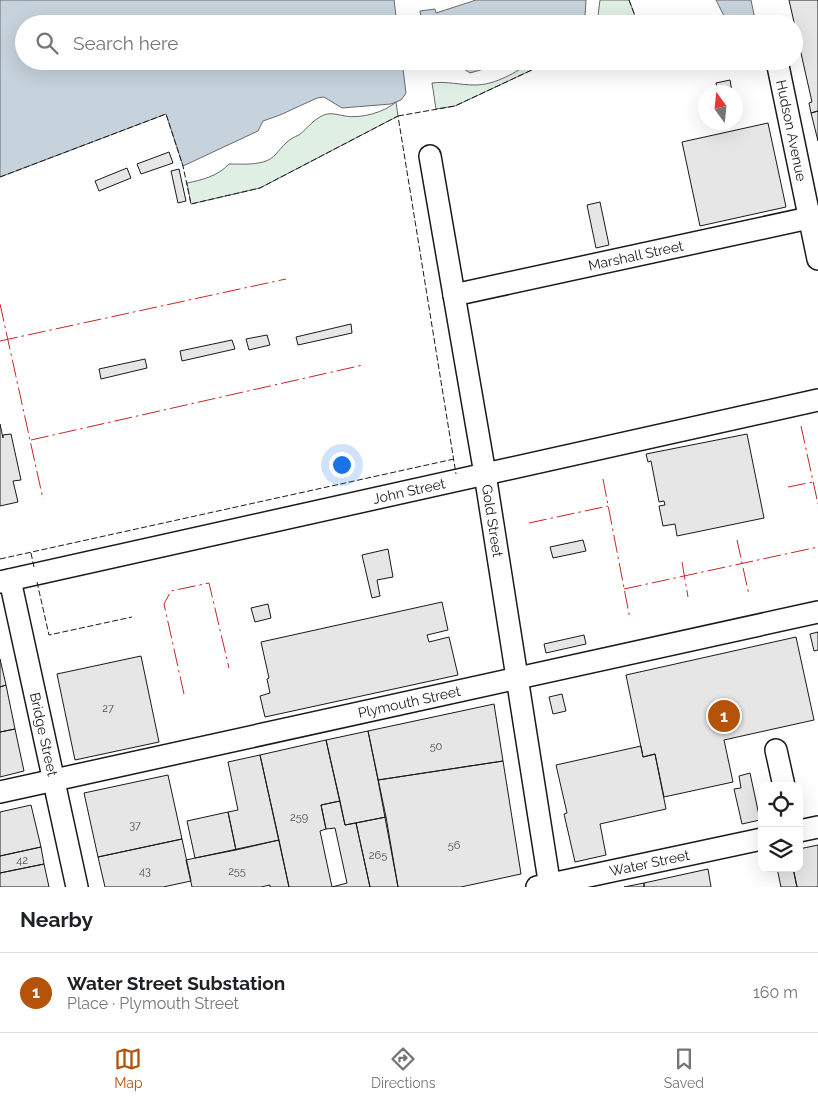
<!DOCTYPE html>
<html lang="en">
<head>
<meta charset="utf-8">
<style>
  :root { --surface:#fff; --page:#f2f2f2; --text:#202124; --muted:#757577; --line:#e0e0e0; --accent:#b45309 }
  body { margin:0; font-family:Raleway,sans-serif; background:var(--page); color:var(--text) }
  .controls { position:absolute; right:15px; bottom:15px; display:grid; overflow:hidden; border-radius:10px; box-shadow:0 5px 20px #0002 }
  .controls button { width:45px; height:45px; display:grid; place-items:center; padding:0; border:0; border-bottom:1px solid var(--line); background:var(--surface); color:var(--text); font:25px sans-serif }
  .compass { position:absolute; left:698px; top:85px; width:45px; height:45px; border-radius:50%; background:var(--surface); box-shadow:0 5px 20px #0002; rotate:345deg }
  .you { position:absolute; left:341px; top:464px; width:18px; height:18px; margin:-12px; border:4px solid #fff; border-radius:50%; background:#1a73e8; box-shadow:0 0 0 8px #1a73e833 }
  .badge { display:grid; place-items:center; width:32px; height:32px; border-radius:50%; background:var(--accent); color:#fff; font-size:16px; font-weight:700 }
  .pin { position:absolute; translate:-50% -50%; border:2px solid #fff; box-shadow:0 1px 5px #0006 }
  .list { margin:0; padding:0; list-style:none }
  h2 { display:flex; justify-content:space-between; align-items:center; height:65px; margin:0; padding:0 20px; font-size:21px }
  h2 small { font-size:16px; font-weight:400; color:var(--muted) }
  .list li { display:grid; grid-template-columns:32px 1fr auto; gap:15px; align-items:center; box-sizing:border-box; height:80px; padding:0 20px; border-top:1px solid var(--line) }
  .list b { display:block; font-size:19px; white-space:nowrap }
  .list p { margin:0; font-size:16px; white-space:nowrap; color:var(--muted) }
  .list em { font-size:16px; font-style:normal; color:var(--muted) }
  .icon { flex:none; width:28px; height:28px; fill:none; stroke:currentColor; stroke-width:2; stroke-linecap:round; stroke-linejoin:round }
  .map { position:relative; flex:none; width:818px; height:887px; overflow:hidden }
  .search { position:absolute; background:var(--surface); box-shadow:0 5px 20px #0002; left:15px; right:15px; top:15px; height:55px; display:flex; align-items:center; gap:12px; box-sizing:border-box; padding:0 18px; border-radius:28px; color:var(--muted); font-size:19px }
  .sheet { height:145px; background:var(--surface) }
  nav { display:flex; justify-content:space-around; align-items:center; box-sizing:border-box; height:70px; border-top:1px solid var(--line); background:var(--surface); font-size:14px; color:var(--muted) }
  nav a { display:grid; justify-items:center; gap:2px }
  nav .on { color:var(--accent) }
  .map>svg:first-child { display:block }
</style>
</head>
<body>
<div class="map">
<svg width="818" height="887" viewBox="0 0 818 887">
  <rect width="100%" height="100%" fill="#fff"/>
  <!-- green -->
  <path fill="#e0efe3" stroke="#6a6a6a" d="M600,0H629L637,21L631,24H597Z
    M533,61H551L455,106L436,109L432,83C447,81 460,85 475,85C496,85 516,72 533,61Z
    M396,102L398,116L260,188L191,204L187,183C202,180 218,176 229,164C240,164 252,165 263,162C275,159 278,150 286,143C290,139 294,137 299,135C308,128 315,117 327,114C333,113 339,115 345,116C361,119 385,112 396,102Z"/>
  <!-- water -->
  <path fill="#c6d2dc" stroke="#6a6a6a" d="M0,0H394L397,24H24V61H402L406,93L401,100L391,104L342,108L324,97L317,98L280,115L263,121L258,131L183,166L166,114L0,177Z
    M476,0H586L585,16L579,24H422L420,11L435,9L436,13Z
    M716,0H751L756,24H730L724,16Z
    M444,61H504L501,64L470,73L459,66Z"/>
  <!-- building -->
  <path fill="#e6e6e6" stroke="#1a1a1a" d="M789,0H818V111L811,113L809,103L812,102Z
    M730,80L732,92H718L716,83Z
    M818,111V141L811,113Z
    M768,123L786,207L700,226L682,142Z
    M169,152L173,163L141,174L137,164Z
    M127,168L131,178L99,191L95,181Z
    M179,169L186,201L178,203L171,171Z
    M600,202L609,245L596,248L587,205Z
    M351,324L352,333L298,345L296,337Z
    M267,335L270,345L249,350L246,339Z
    M232,340L235,349L182,361L180,351Z
    M145,359L147,368L101,379L99,369Z
    M0,424L3,438V435L11,434L21,480L13,481L18,502L0,506Z
    M747,434L764,518L677,536L675,524L663,526L659,506L665,505L664,501L659,502L651,461L648,462L646,454Z
    M583,540L586,551L553,558L550,547Z
    M388,549L393,577L377,580L380,596L372,598L362,555Z
    M442,602L448,630L427,635L429,642L449,637L458,675L265,717L260,696L270,693L267,679L269,678L261,642Z
    M268,604L271,618L255,622L251,608Z
    M818,632V650L814,651L810,634Z
    M584,635L586,644L546,653L544,644Z
    M796,637L814,720L724,740L733,782L664,797L655,754L643,757L626,675Z
    M141,656L159,742L75,760L57,674Z
    M0,659L6,685L0,687Z
    M6,685L15,729L0,732V687Z
    M562,694L566,711L553,714L549,697Z
    M494,704L503,761L378,780L368,731Z
    M15,729L24,771L0,777V732Z
    M368,731L386,817L345,825L326,740Z
    M326,740L340,801L321,805L326,829L320,831L332,887H289L260,755Z
    M641,746L643,757L655,754L666,809L600,824L606,855L575,862L564,814L567,813L556,765Z
    M260,755L279,840L236,850L228,812L238,810L228,762Z
    M503,761L521,874L461,887H398L378,780Z
    M750,773L760,820L742,824L734,789L741,788L739,776Z
    M168,775L182,839L98,857L84,793Z
    M340,801L345,825L356,823L370,887H332L347,883L335,828L326,829L321,805Z
    M31,805L41,847L0,856V812Z
    M228,812L236,850L195,858L187,821Z
    M386,817L398,887H370L356,823Z
    M182,839L191,881L163,887H105L98,857Z
    M279,840L289,887H270V885L261,887H192L186,860Z
    M818,845V887H797L793,868H799V849Z
    M41,847L44,864L0,873V856Z
    M44,864L49,887H0V873Z
    M777,868H793L797,887H781Z
    M708,869L711,887H644V883Z
    M644,883V887H624Z"/>
  <g fill="none" stroke-linecap="round" stroke-linejoin="round">
    <defs>
      <g id="minor">
        <path id="s1" d="M777,61L818,259"/>
        <path id="s2" d="M430,156L485,474L550,887"/>
        <path id="s3" d="M454,295L818,216"/>
        <path id="s4" d="M10,580L77,887"/>
        <path id="s5" d="M0,582L818,400"/>
        <path d="M776,750L784,786"/>
        <path id="s6" d="M0,792L818,612"/>
        <path d="M799,831L818,827"/>
        <path id="s7" d="M537,887L762,839"/>
      </g>
    </defs>
    <!-- minor casing -->
    <use href="#minor" stroke="#1a1a1a" stroke-width="24"/>
    <!-- minor -->
    <use href="#minor" stroke="#fff" stroke-width="21"/>
    <!-- fence -->
    <path stroke="#1a1a1a" stroke-width="1" stroke-dasharray="6 2.5" stroke-linecap="butt" d="M629,0L637,21L631,24
      M398,116L455,106L551,61
      M0,177L166,114L183,166L191,204L260,188L398,116L456,474
      M31,553L34,567
      M0,559L454,459
      M37,582L49,635L132,617"/>
    <!-- power -->
    <path stroke="#c62828" stroke-width="1" stroke-dasharray="18 4 2.5 4" stroke-linecap="butt" d="M0,304L43,499
      M0,341L286,279
      M801,426L818,504
      M31,440L363,365
      M603,479L630,619
      M788,487L813,482
      M529,523L608,506
      M737,540L749,595
      M682,562L688,597
      M624,589L818,547
      M184,694L164,604L171,591L209,583L229,668"/>
  </g>
  <g text-anchor="middle" stroke-width="4" stroke-linejoin="round" paint-order="stroke">
    <!-- number labels -->
    <g font-size="11" fill="#4d4d4d">
      <text x="108" y="712">27</text>
      <text x="436" y="750">50</text>
      <text x="299" y="821">259</text>
      <text x="135" y="829">37</text>
      <text x="454" y="849">56</text>
      <text x="378" y="859">265</text>
      <text x="22" y="864">42</text>
      <text x="145" y="875">43</text>
      <text x="237" y="875">255</text>
    </g>
    <!-- street labels -->
    <g font-size="14" fill="#1a1a1a" stroke="#fff">
      <text dy="5" stroke="none"><textPath href="#s1" startOffset="71">Hudson Avenue</textPath></text>
      <text dy="5" stroke="none"><textPath href="#s3" startOffset="186">Marshall Street</textPath></text>
      <text dy="5" stroke="none"><textPath href="#s5" startOffset="419">John Street</textPath></text>
      <text dy="5" stroke="none"><textPath href="#s2" startOffset="370">Gold Street</textPath></text>
      <text dy="5" stroke="none"><textPath href="#s6" startOffset="419">Plymouth Street</textPath></text>
      <text dy="5" stroke="none"><textPath href="#s4" startOffset="158">Bridge Street</textPath></text>
      <text dy="5" stroke="none"><textPath href="#s7" startOffset="115">Water Street</textPath></text>
    </g>
  </g>
</svg>
<div class="controls">
<button><svg class="icon" aria-label="locate" viewBox="0 0 24 24"><circle cx="12" cy="12" r="6"/><path d="M12 2v4M12 18v4M2 12h4M18 12h4"/></svg></button>
<button><svg class="icon" aria-label="layers" viewBox="0 0 24 24"><path d="M12 4l9 5-9 5-9-5zM3 14l9 5 9-5"/></svg></button>
</div>
<svg class="compass" viewBox="-18 -18 36 36"><path d="M0-13l5 13h-10z" fill="#e53935"/><path d="M0 13l5-13h-10z" fill="#757577"/></svg>
<div class="you"></div>
<div class="pin badge" style="left:724px;top:716px">1</div>
<div class="search"><svg class="icon" aria-label="search" viewBox="0 0 24 24"><circle cx="10" cy="10" r="6"/><path d="M15 15l6 6"/></svg>Search here</div>
</div>
<section class="sheet">
<h2>Nearby<small></small></h2>
<ul class="list">
<li><span class="badge">1</span><div><b>Water Street Substation</b><p>Place · Plymouth Street</p></div><em>160 m</em></li>
</ul>
</section>
<nav>
<a class="on"><svg class="icon" aria-label="map" viewBox="0 0 24 24"><path d="M3 6l6-2 6 2 6-2v14l-6 2-6-2-6 2zM9 4v14M15 6v14"/></svg>Map</a>
<a><svg class="icon" aria-label="directions" viewBox="0 0 24 24"><path d="M12 3l9 9-9 9-9-9zM9 14v-3h6M13 9l2 2-2 2"/></svg>Directions</a>
<a><svg class="icon" aria-label="saved" viewBox="0 0 24 24"><path d="M7 4h10v16l-5-4-5 4z"/></svg>Saved</a>
</nav>
</body>
</html>
